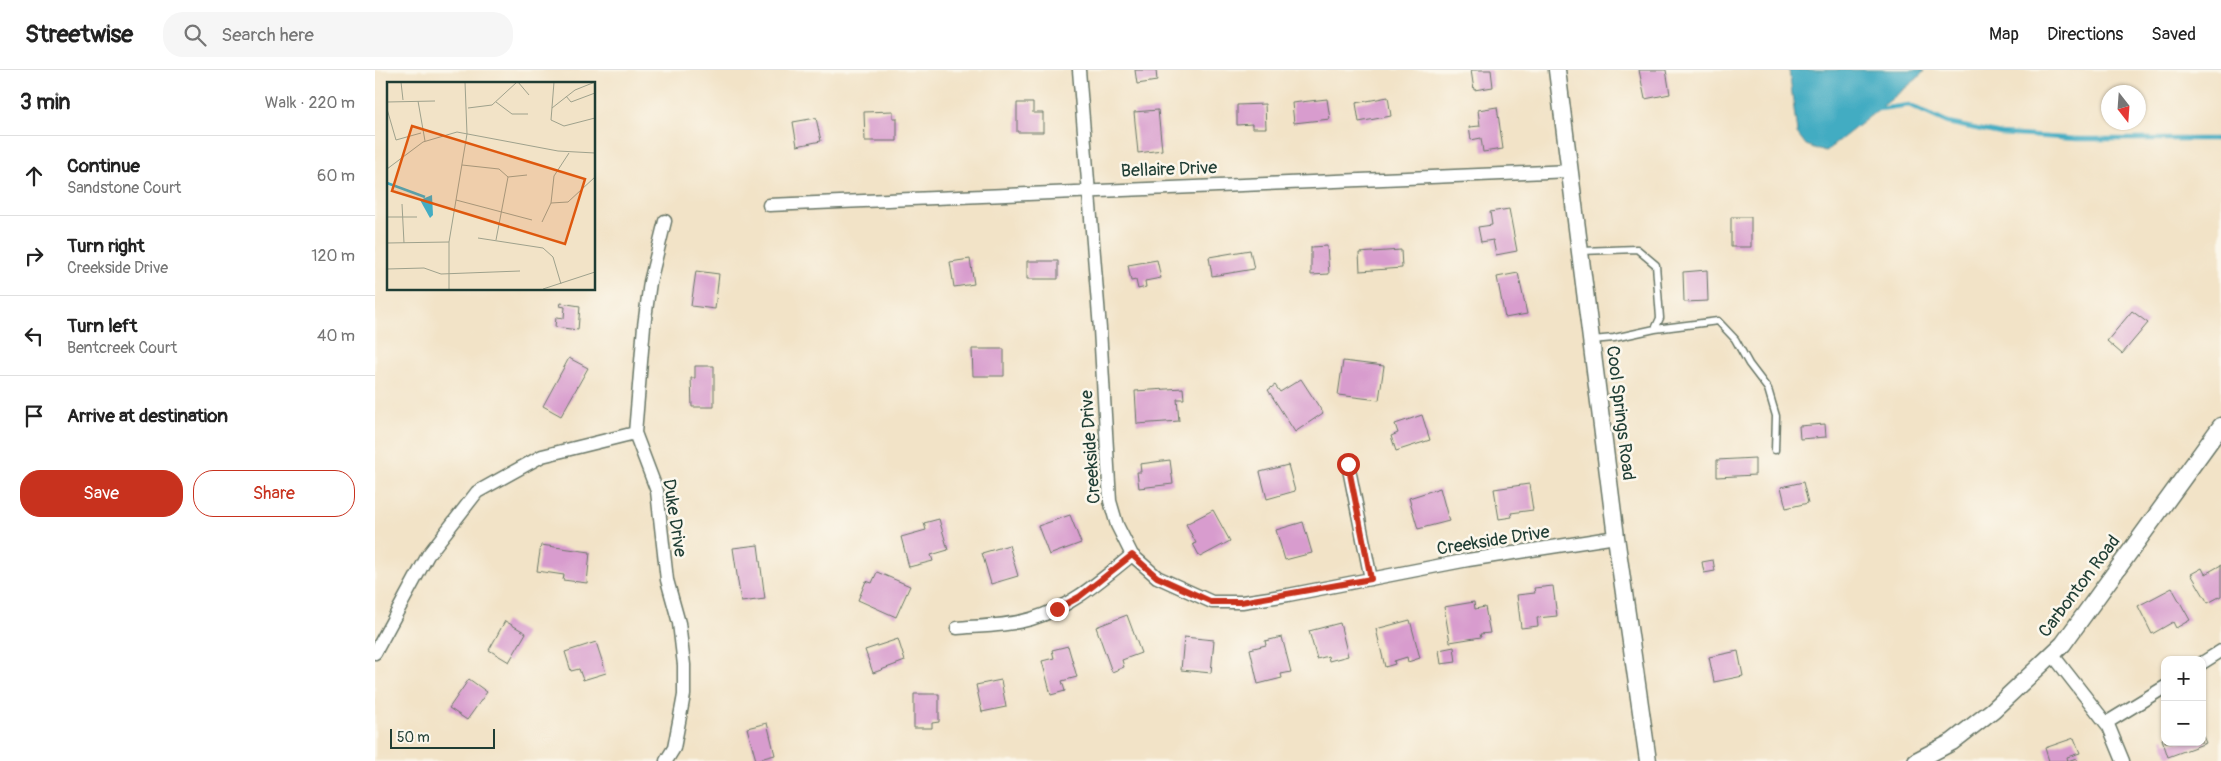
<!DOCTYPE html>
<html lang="en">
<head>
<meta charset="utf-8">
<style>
  :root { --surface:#fff; --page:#f6f6f6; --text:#222; --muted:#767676; --line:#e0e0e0; --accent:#c8321e }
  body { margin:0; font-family:Pangolin,sans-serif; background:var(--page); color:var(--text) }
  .controls { position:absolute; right:15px; bottom:15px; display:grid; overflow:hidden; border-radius:10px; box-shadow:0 1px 4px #0004 }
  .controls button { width:45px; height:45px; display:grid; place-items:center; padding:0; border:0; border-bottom:1px solid var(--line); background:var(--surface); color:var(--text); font:25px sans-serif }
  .compass { position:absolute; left:1726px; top:15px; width:45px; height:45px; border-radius:50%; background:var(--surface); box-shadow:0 1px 4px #0004; rotate:163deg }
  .scale { position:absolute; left:15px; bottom:12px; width:105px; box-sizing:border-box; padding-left:5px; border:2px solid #1f3d34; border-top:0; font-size:14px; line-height:18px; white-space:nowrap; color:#1f3d34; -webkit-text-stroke:4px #fbf7ec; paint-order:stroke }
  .stop { position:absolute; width:15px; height:15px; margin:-11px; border:4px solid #c8321e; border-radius:50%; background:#fff }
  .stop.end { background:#c8321e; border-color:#fff; box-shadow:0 1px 5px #0008 }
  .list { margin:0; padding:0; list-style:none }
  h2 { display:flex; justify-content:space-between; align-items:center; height:65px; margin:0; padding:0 20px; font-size:21px }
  h2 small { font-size:16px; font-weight:400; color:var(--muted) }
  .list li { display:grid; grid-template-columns:32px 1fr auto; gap:15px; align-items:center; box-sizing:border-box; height:80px; padding:0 20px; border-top:1px solid var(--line) }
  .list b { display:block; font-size:19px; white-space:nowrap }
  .list p { margin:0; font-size:16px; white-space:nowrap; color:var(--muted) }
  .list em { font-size:16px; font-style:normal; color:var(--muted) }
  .actions { display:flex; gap:10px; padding:15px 20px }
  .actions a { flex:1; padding:11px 0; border:1px solid var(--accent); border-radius:20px; text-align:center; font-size:18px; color:var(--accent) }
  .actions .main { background:var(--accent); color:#fff }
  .icon { flex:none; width:28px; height:28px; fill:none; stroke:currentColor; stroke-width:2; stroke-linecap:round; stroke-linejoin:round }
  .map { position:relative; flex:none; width:1846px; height:691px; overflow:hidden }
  header { display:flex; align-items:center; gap:30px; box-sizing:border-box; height:70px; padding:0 25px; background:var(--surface); border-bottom:1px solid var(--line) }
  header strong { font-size:24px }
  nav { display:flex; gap:28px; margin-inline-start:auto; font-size:18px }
  .search { width:350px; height:45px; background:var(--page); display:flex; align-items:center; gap:12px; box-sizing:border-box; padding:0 18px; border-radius:20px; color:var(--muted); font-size:19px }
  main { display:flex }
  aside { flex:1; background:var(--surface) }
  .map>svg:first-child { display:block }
</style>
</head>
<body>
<header>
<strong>Streetwise</strong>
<div class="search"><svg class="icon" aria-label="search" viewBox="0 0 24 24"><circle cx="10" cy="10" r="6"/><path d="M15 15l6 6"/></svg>Search here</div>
<nav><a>Map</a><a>Directions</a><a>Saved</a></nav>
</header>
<main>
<aside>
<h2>3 min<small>Walk · 220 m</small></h2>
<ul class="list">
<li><svg class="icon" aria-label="ahead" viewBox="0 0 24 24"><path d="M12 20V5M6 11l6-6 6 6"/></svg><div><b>Continue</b><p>Sandstone Court</p></div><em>60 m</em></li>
<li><svg class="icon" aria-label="right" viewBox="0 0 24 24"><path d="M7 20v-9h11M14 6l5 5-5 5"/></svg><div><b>Turn right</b><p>Creekside Drive</p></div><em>120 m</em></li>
<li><svg class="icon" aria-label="left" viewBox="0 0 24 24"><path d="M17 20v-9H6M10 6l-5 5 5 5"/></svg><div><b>Turn left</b><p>Bentcreek Court</p></div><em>40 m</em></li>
<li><svg class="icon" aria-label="arrive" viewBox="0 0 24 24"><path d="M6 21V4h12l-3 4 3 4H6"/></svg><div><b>Arrive at destination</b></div></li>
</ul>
<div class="actions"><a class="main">Save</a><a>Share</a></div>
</aside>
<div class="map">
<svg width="1846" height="691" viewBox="0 0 1846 691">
  <rect width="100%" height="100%" fill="#fbf7ec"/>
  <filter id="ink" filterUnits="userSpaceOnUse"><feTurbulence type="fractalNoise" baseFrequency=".02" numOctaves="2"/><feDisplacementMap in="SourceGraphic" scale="10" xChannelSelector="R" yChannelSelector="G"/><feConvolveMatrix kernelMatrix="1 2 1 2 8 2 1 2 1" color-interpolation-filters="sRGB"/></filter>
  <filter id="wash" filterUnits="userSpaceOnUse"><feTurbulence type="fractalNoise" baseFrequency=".0096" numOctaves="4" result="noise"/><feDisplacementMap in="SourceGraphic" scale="20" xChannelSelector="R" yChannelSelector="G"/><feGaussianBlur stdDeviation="1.12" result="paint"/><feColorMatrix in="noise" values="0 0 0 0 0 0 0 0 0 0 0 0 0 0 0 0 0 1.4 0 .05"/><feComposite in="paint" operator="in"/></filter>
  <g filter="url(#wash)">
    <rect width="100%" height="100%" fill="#f2e3c7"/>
    <!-- water -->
    <path fill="#43acc2" stroke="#31747b" d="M1414,0H1547L1549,1L1543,8L1450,82L1431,75L1422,63Z"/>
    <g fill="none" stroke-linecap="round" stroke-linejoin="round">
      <!-- stream -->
      <path stroke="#43acc2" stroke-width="4.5" d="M1502,35L1504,39L1534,35L1573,53L1626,64L1657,66L1702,69H1846"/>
    </g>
    <g id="blocks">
      <!-- building -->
      <path fill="#d89cce" d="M760,0H781L782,11L762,14Z
        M1096,0H1116L1118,17L1099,20Z
        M1264,0H1291L1295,24L1270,29Z
        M1013,27L1016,46L984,52L981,33Z
        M952,29L955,49L919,53L917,33Z
        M642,33H658V43H668V62H642Z
        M890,34L891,58H877V54L862,55V35Z
        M1122,37L1128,79L1108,82L1106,68L1096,70L1094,57L1105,56L1103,40Z
        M783,40L787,80L763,83L759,42Z
        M518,41V48H522V71H490L489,42Z
        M441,48L446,71L422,76L418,52Z
        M1134,139L1142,181L1121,185L1118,170L1106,172L1103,157L1117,155L1115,142Z
        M1356,147H1376V177H1356Z
        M952,176L954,204L936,205V177Z
        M875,180L879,199L837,206L834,187Z
        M1026,180L1027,198L985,201L984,183Z
        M595,189L599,214L579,217L575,192Z
        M782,190L786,208L770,211L771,217L763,219L761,210L756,211L753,195Z
        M652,191H683V209H652Z
        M1332,200L1333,231L1309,232L1308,202Z
        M321,201L344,204L340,239L316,236Z
        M1143,203L1152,244L1130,248L1122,207Z
        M186,233L205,236L203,260L180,257L181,247L189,248L190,237L185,236Z
        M1757,241L1773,253L1747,284L1732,271Z
        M597,279H629V306H598Z
        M194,288L213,298L186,346L168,336Z
        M968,291L1009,296L1004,330L963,325Z
        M320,296H339V337H317L316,308H320Z
        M926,309L948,343L920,362L893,320L900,315L905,322Z
        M808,318L809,329H802L804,351L762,354L760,321Z
        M1047,345L1055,370L1021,381L1016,366L1023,363L1020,354Z
        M1450,354L1451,367L1425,369L1424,356Z
        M1380,388V405L1342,407V390Z
        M795,390L798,414L764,418L762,402H766L765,394Z
        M913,395L920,421L892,429L885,402Z
        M1428,412L1433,433L1411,438L1406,417Z
        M1154,414L1158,440L1136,443L1137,447L1124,449L1119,419Z
        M1065,418L1074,451L1043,459L1034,428Z
        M838,440L855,471L825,487L818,474L821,473L811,454Z
        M695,445L706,473L674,485L663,456Z
        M564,449L573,480L556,485L558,491L534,497L526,467L551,460L549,453Z
        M928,452L937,483L910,490L901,460Z
        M166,475L215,482L212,513L188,510L189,505L162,501Z
        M383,475L390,529L366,532L358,478Z
        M634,475L643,506L616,514L607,483Z
        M1338,490L1340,501L1329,503L1327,492Z
        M1846,495V526L1833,533L1816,504L1827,498L1830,504Z
        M502,502L535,516L521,547L483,530L491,511L497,513Z
        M1178,516L1182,546L1162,548L1163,556L1146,558L1142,525L1160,523L1159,518Z
        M1797,518L1815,550L1801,558L1798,552L1777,564L1763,536Z
        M1099,532L1100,539L1110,537L1115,563L1105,564L1106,567L1075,572L1069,537Z
        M752,545L766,583L747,590L749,597L737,602L721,557Z
        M1035,550L1045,588L1033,592L1032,587L1019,591L1020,594L1010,597L1001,559Z
        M130,551L151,563L134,592L114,580Z
        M965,553L973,586L954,591L953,586L942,589L934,561Z
        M809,567L839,570L836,603L806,600Z
        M907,567L916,602L906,604L907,608L883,614L875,579L891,575L890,571Z
        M523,569L530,591L498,603L490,580Z
        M221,572L231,603L208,610L204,599L196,601L190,582Z
        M693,576L702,607L687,611L690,621L676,625L667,591L679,588L677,580Z
        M1079,577L1081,592L1066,594L1064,580Z
        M1363,581L1368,606L1339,612L1334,587Z
        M94,609L112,622L92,650L74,638Z
        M626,610L631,637L607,642L601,615Z
        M539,624H564V652L557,653V658H539Z
        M392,653L400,685L381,690L372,658Z
        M1827,664L1831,673L1793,687L1787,669L1790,668V672H1827Z
        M1699,668L1705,683L1692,687L1693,691L1701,688L1703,691H1674L1670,678Z"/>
    </g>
  </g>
  <g filter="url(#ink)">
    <use href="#blocks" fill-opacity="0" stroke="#697767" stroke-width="1"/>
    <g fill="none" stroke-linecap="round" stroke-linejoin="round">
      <defs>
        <path id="service" d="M1206,181L1262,179L1281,195L1285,248L1280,259L1239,268L1217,270
          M1280,259L1343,251L1360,269L1374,294L1393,319L1401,346L1400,380"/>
        <path id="minor" d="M704,0L725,259L735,431L742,455L757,485L782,507L837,532H867L913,525L1093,490L1241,467
          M394,135L1196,101
          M290,151L275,212L269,256L260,363L282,421L292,510L304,553L309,595V625L307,636L299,678L291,691
          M973,394L996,509
          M582,558C606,556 632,556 656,549C695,538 726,510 757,485
          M0,583L53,485L102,422L167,386L260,363
          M1677,584L1734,657L1748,691
          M1827,593L1846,581
          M1731,653L1790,617"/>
        <path id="tertiary" d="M1182,0L1241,467L1273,691
          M1541,691L1577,672L1618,640L1688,574L1846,356"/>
      </defs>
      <!-- service casing -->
      <use href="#service" stroke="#697767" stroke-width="9"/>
      <!-- minor casing -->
      <use href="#minor" stroke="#697767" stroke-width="15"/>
      <!-- tertiary casing -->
      <use href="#tertiary" stroke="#697767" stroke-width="19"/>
      <!-- service -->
      <use href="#service" stroke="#fff" stroke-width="6"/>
      <!-- minor -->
      <use href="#minor" stroke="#fff" stroke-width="12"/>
      <!-- tertiary -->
      <use href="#tertiary" stroke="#fff" stroke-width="16"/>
    </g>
  </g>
  <g fill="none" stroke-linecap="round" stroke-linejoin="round" filter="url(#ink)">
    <!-- route -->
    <path stroke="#c8321e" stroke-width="6" d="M682,539L704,527L757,485L782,507L837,532H866L996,509L973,394"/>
  </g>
  <g text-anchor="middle" stroke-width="5" stroke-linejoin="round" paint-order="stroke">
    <!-- street labels -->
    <g font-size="18" fill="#1f3d34" stroke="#fbf7ec">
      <text transform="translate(794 99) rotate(-2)" y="6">Bellaire Drive</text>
      <text transform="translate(1246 343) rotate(83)" y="6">Cool Springs Road</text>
      <text transform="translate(715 377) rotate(-94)" y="6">Creekside Drive</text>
      <text transform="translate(300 448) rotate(81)" y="6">Duke Drive</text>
      <text transform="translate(1118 470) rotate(-9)" y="6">Creekside Drive</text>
      <text transform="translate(1704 516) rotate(-53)" y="6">Carbonton Road</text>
    </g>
  </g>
  <!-- overview -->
  <g transform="translate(12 12)">
    <rect width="208" height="208" fill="#f2e3c7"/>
    <path d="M45,113L46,133L43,136L33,118Z" fill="#43acc2"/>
    <path fill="none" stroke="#43acc2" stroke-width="2.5" d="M0,101L38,115"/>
    <path fill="none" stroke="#9ea18c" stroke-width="1" d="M14,0L16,18M131,0L142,13M167,0L164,38L177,44L208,36M179,14L184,20L208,11M31,19L38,59M0,20L48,19M109,20L125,32H141M81,26L105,23L130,0M165,26L188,8L208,0M0,27L9,58L34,51M75,83L112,87L121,95L109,158M0,87L36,60L70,50L171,69L208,71M121,95L140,93M69,118L145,138M164,121L181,120L208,95M15,122L17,161M0,135H30M155,140L164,121L167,94L182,71M91,156L156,166L166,175L174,202M0,161L62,160M0,187L37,186L54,192L133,189M62,207V160L80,52L78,0M156,207L208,190"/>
    <path fill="#de580e" fill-opacity="0.15" stroke="#de580e" stroke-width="2.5" d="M25,44L198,97L178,162L5,109Z"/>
    <rect width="208" height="208" fill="none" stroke="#1f3d34" stroke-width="2.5"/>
  </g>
</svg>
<div class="controls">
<button>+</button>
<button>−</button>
</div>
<svg class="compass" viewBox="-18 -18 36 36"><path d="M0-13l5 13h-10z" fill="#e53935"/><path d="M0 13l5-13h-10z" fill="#767676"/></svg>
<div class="scale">50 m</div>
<div class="stop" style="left:973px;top:394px"></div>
<div class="stop end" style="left:682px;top:539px"></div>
</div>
</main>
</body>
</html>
